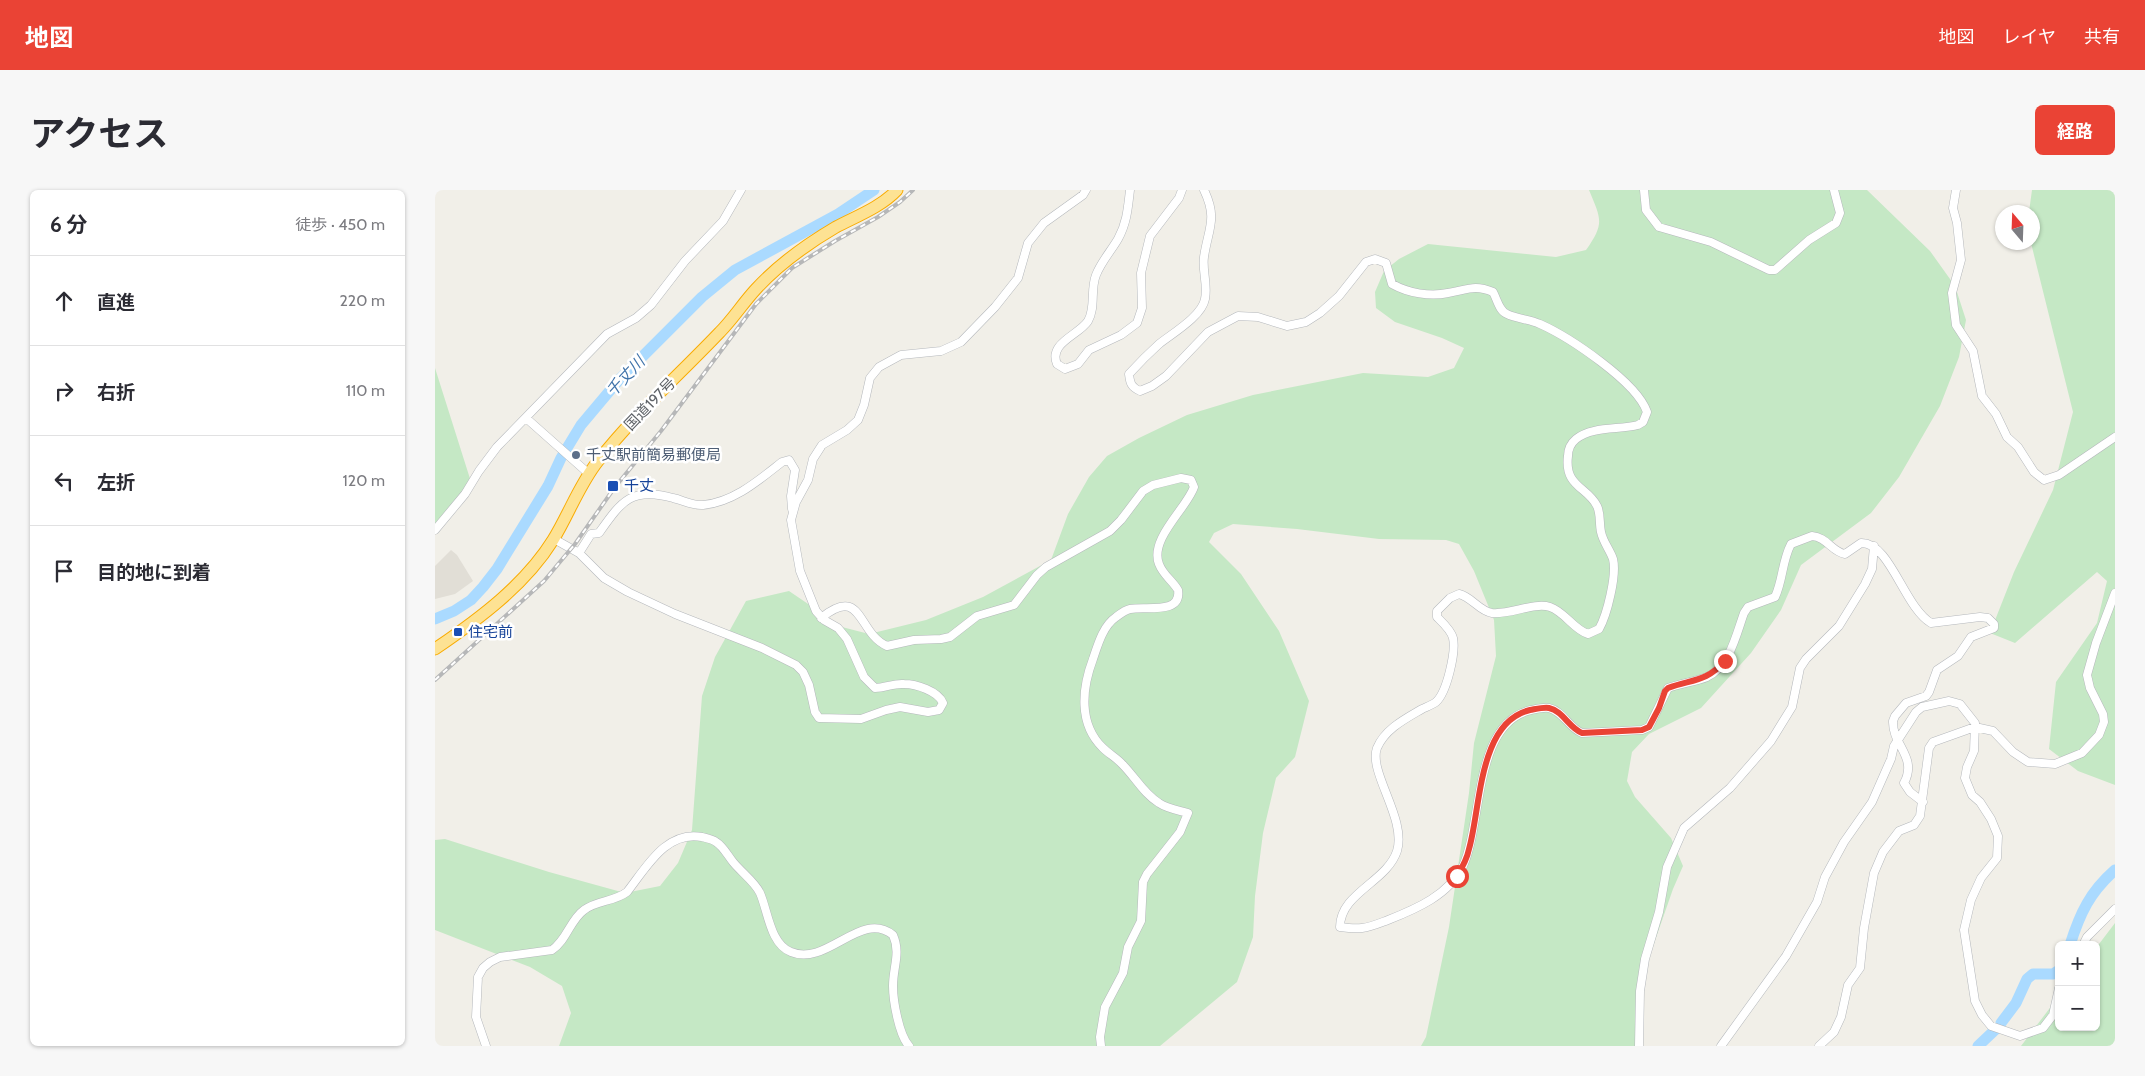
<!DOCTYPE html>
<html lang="ja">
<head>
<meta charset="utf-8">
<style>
  :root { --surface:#fff; --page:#f7f7f7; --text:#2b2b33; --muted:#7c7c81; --line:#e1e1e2; --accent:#ea4335 }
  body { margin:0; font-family:Cabin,"Noto Sans JP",sans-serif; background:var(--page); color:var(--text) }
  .controls { position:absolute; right:15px; bottom:15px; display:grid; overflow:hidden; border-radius:8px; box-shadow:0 1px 4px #0004 }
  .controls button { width:45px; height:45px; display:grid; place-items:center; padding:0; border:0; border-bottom:1px solid var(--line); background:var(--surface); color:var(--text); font:25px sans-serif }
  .compass { position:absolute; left:1560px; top:15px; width:45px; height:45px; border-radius:50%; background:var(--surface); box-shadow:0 1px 4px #0004; rotate:341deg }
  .stop { position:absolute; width:15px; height:15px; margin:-11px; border:4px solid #ea4335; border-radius:50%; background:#fff }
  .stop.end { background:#ea4335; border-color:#fff; box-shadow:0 1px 5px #0008 }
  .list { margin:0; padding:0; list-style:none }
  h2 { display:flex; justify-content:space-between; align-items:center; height:65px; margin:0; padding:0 20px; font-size:21px }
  h2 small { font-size:16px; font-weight:400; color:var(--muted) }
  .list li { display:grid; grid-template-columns:32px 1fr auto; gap:15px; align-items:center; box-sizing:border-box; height:90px; padding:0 20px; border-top:1px solid var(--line) }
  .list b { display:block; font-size:19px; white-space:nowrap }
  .list em { font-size:16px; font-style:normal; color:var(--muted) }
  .icon { flex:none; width:28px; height:28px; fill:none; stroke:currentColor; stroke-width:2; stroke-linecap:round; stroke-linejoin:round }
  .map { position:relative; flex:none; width:1680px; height:856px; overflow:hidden; border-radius:8px }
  header { display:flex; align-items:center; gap:30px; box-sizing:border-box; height:70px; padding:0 25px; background:var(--accent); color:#fff }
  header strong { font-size:24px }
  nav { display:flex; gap:28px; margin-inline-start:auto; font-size:18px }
  .intro { display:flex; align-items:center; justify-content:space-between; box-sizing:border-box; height:120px; padding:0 30px }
  h1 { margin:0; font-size:35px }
  .button { padding:12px 22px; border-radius:8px; background:var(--accent); color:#fff; font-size:18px; font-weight:700 }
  main { display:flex; gap:30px; padding:0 30px }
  aside { flex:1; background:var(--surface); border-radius:8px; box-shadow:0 1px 4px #0004 }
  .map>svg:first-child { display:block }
</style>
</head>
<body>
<header>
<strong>地図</strong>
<nav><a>地図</a><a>レイヤ</a><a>共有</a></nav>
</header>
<div class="intro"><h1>アクセス</h1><a class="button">経路</a></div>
<main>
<aside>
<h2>6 分<small>徒歩 · 450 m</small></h2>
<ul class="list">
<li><svg class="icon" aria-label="ahead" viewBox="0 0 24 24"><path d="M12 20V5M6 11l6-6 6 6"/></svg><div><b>直進</b></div><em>220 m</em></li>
<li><svg class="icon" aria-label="right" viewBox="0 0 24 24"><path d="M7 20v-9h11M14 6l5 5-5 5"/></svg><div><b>右折</b></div><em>110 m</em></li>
<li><svg class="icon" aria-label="left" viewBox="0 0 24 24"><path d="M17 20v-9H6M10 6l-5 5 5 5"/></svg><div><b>左折</b></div><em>120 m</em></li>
<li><svg class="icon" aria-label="arrive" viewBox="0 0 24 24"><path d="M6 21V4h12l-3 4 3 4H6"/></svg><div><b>目的地に到着</b></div></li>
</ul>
</aside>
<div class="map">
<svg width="1680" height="856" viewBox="0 0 1680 856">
  <rect width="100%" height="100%" fill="#f1efe8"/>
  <!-- education -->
  <path fill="#e1ded6" d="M16,360L22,365L38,391L20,404L0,409V376Z"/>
  <!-- green -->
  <path fill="#c5e8c5" d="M1154,0H1432L1495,61L1520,96L1531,130L1524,167L1505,216L1464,287L1436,323L1366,375L1346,420L1316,463L1266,518L1214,544L1197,562L1192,591L1200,607L1236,648L1248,676L1238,699L1209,782L1200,856H986L991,847L1014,737L1034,603L1039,553L1061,466L1059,430L1039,381L1024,354L1011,350L944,349L862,339L798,334L779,343L774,352L806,384L844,441L874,511L860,567L841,588L828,643L820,706L818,747L802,792L725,856H124L136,823L127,796L95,777L0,740V650L10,649L114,682L190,703L225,696L243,673L257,640L267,506L280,467L311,411L354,401L407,437L434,444L491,430L548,407L616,370L633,324L654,287L672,266L704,248L752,225L818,205L928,183L993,187L1019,178L1029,158L1007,148L960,132L941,118L940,102L949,81L964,69L993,54L1121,67L1151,60C1170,33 1166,29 1154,0Z
    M1597,0H1680V595L1643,581L1614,559L1621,492L1662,433L1672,391L1662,382L1580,453L1555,443L1579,382L1618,300L1638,222L1596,53L1598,52V22H1594Z
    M0,178L37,295L0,341Z
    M1680,733V856H1586L1624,806V837H1661V758Z"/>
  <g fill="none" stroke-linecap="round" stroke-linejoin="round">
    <!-- river -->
    <path stroke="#aadaff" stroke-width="11" d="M0,429L19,421L36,410L48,397L62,379L113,296L126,268L146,235L183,191L267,107L300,80L403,24L439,0
      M1635,755C1645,723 1655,702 1680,680
      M1566,833L1581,813L1592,789L1598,784H1618L1624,780
      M1543,856L1561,839"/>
    <defs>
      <path id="minor" d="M695,0C693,17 692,33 683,49C676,61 666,72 661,85C655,100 661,117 653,131C644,145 613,153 622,174L630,179L643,174L654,160L686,145L702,133L707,118L706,83L715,46L744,8L747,0
        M769,0C783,29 773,39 769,67C767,81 773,94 770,109C767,126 738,143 724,154C714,163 704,173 694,184C695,193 696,197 705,201L717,196L731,186L773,142L803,126L823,127L852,136L871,132L885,123L904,106L931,72L940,69L951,73L957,94C973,103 995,107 1013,103C1032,100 1039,94 1058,102C1062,109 1064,121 1072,124C1082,129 1094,129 1105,134C1134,147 1202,192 1212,222L1208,232L1203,235C1184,240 1157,236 1141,249C1135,254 1133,259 1133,266C1129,297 1153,297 1162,316C1166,324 1164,333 1166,342C1168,352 1175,360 1178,369C1182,385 1172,425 1164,439L1153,444C1138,439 1130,422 1115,417C1099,412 1075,425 1057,423C1044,421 1037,407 1024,404L1015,408L1002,421V427C1007,432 1016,440 1018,448C1021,462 1012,502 1001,512C997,515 991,517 987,519C970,529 950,539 942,558C933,582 972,629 962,661C952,692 905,703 905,737C912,738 920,739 927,738C936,737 945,733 953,730C981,719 1014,705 1028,676C1048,633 1038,533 1096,520C1101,519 1109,517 1114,518C1128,521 1134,538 1147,543L1207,540L1214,537L1233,498C1246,493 1260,492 1272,487C1295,476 1301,445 1309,423L1313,417L1340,407C1348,390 1347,371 1356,354L1377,346C1392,347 1397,362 1410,364L1426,353C1455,352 1469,417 1496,433L1545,427L1553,428L1559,434V438L1536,447L1523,466L1502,480L1494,502L1491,506L1471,513L1460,526L1458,531C1457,555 1483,567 1469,593L1475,602L1488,612
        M1209,0L1211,20L1224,37L1276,52L1334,80H1340L1374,50L1401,33L1405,23L1399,0
        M1521,0L1518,18L1522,33L1526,70L1517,103L1521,135L1538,161L1547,206L1561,224L1572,247L1583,257L1599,282L1609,290L1624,285L1680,247
        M91,228L153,283
        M0,340L30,304L44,281L62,257L172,144L201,128L216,115L250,71L288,31L306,0
        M119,349L144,363L169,388L193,402L240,424L327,458L361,475L368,482L374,495L380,522L384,528L426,529L451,520L465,517L493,522L504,520L508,513C503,501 481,494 469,494C459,493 450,498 440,498L429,487L412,449L403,438L389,430L381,421L365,381L356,330L361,312L373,290L378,269L387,255L412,240L423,230L429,215L435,188L444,177L466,165L506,161L526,152L560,117L583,88L593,53L609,33L648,5L651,0
        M144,363L156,344L164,343C186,312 196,296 238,308C247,310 259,316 268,315C299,312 324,290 347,272L354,270L360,280L356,306L357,319
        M386,428C428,394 422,443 452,456L479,450L506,449L515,447L542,426L579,415L602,385L611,377L675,341L686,330L708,301L718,295L746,288L756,290L759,297C752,318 714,349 724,374C728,385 737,390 743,400C747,425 710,416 695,419C690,420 685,424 681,427C668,436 663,454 658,469C647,498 643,534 668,558C674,564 682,568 688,575C700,587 709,604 724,613C733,619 743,620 753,623L745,642L712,684L708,692L706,731L693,757L688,783L670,817L665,847L666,856
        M1648,755L1652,747L1680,719
        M51,856L41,827L43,787L48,778L55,772L65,767L117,760C132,750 135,730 149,720C162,710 179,712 192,702C211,678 231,640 267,647C271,648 277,649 281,652C288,656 293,666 298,672C306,682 320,692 325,703C333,721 335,754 356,762C392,777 426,719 458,745C466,763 458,777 458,796C458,811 464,845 474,856
        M1204,856L1205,801L1210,769L1224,722L1232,677L1249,638L1295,598L1336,551L1357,517L1365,478L1371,469L1404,436L1430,394L1437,379L1439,356
        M1286,856L1351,766L1382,712L1390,687L1409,652L1437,612L1456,569L1459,556L1481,522L1487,517L1514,511L1525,514L1540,533L1539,561L1532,577L1530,588L1537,605L1545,612L1556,629L1563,646L1562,668L1546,688L1536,710L1529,740L1540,811L1547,825L1556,836L1585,846L1608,838L1618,825L1624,798
        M1384,856L1399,842L1406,827L1413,795L1425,778L1429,738L1439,683L1448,662L1464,641L1479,635L1485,626L1494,558L1498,552L1540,537L1558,541L1578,562L1593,572L1620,574L1647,563L1664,545L1669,532L1668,524L1655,498L1652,485L1661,453L1680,403"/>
      <path id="highway" d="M0,459C44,429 90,395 118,350C134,324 144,295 163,271C199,225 244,185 285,142C298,129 308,113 321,99C344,74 372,54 401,37C422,26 446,17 462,0"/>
    </defs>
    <!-- minor casing -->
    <use href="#minor" stroke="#b5b8bc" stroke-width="9"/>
    <!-- highway casing -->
    <use href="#highway" stroke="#f9ab00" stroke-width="13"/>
    <!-- minor -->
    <use href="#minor" stroke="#fff" stroke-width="8"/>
    <!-- highway -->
    <use href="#highway" stroke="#fde293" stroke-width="11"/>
    <defs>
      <path id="rail" d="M0,490L109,391L140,354L180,297L226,241L321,114L357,78L400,51L443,27L465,12L478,0"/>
    </defs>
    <!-- rail casing -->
    <use href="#rail" stroke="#b6b7b8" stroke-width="4"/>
    <!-- rail -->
    <use href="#rail" stroke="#fff" stroke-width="2" stroke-dasharray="5.5" stroke-linecap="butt"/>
  </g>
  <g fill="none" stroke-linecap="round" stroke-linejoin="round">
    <!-- route -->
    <path stroke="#ea4335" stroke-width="6" d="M1022,686C1027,678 1032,669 1034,659C1046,618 1043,532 1095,520C1101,519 1109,517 1114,518C1128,521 1134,538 1147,543L1207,540L1214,537L1224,518L1230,501L1233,498C1258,489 1271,492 1290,471"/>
  </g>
  <!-- markers -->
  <circle fill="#5c6f8a" stroke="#fff" stroke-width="2" cx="141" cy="265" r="5"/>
  <g fill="#1a4fb4" stroke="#fff" stroke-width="2">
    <rect x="172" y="290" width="12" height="12" rx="2.5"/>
    <rect x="18" y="437" width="10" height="10" rx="2.5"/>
  </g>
  <g text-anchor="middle" stroke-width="5" stroke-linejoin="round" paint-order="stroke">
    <!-- street labels -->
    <g font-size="15" fill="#5f6368" stroke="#fff">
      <text transform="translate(215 214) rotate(-46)" y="5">国道197号</text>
    </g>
    <!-- service labels -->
    <g font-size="15" fill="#4e5e75" stroke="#fff" text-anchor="start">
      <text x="151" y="270">千丈駅前簡易郵便局</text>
    </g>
    <!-- transit labels -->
    <g font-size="15" fill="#164399" stroke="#fff" text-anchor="start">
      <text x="189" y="301">千丈</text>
      <text x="33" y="447">住宅前</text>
    </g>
    <!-- water labels -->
    <g font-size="16" font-style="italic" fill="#4174aa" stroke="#fff">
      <text transform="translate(190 186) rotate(-47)" y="6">千丈川</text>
    </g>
  </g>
</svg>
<div class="controls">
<button>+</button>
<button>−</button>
</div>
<svg class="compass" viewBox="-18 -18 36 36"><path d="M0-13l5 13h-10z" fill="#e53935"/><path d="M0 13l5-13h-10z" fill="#7c7c81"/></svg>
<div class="stop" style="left:1022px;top:686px"></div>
<div class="stop end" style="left:1290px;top:471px"></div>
</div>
</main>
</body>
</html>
